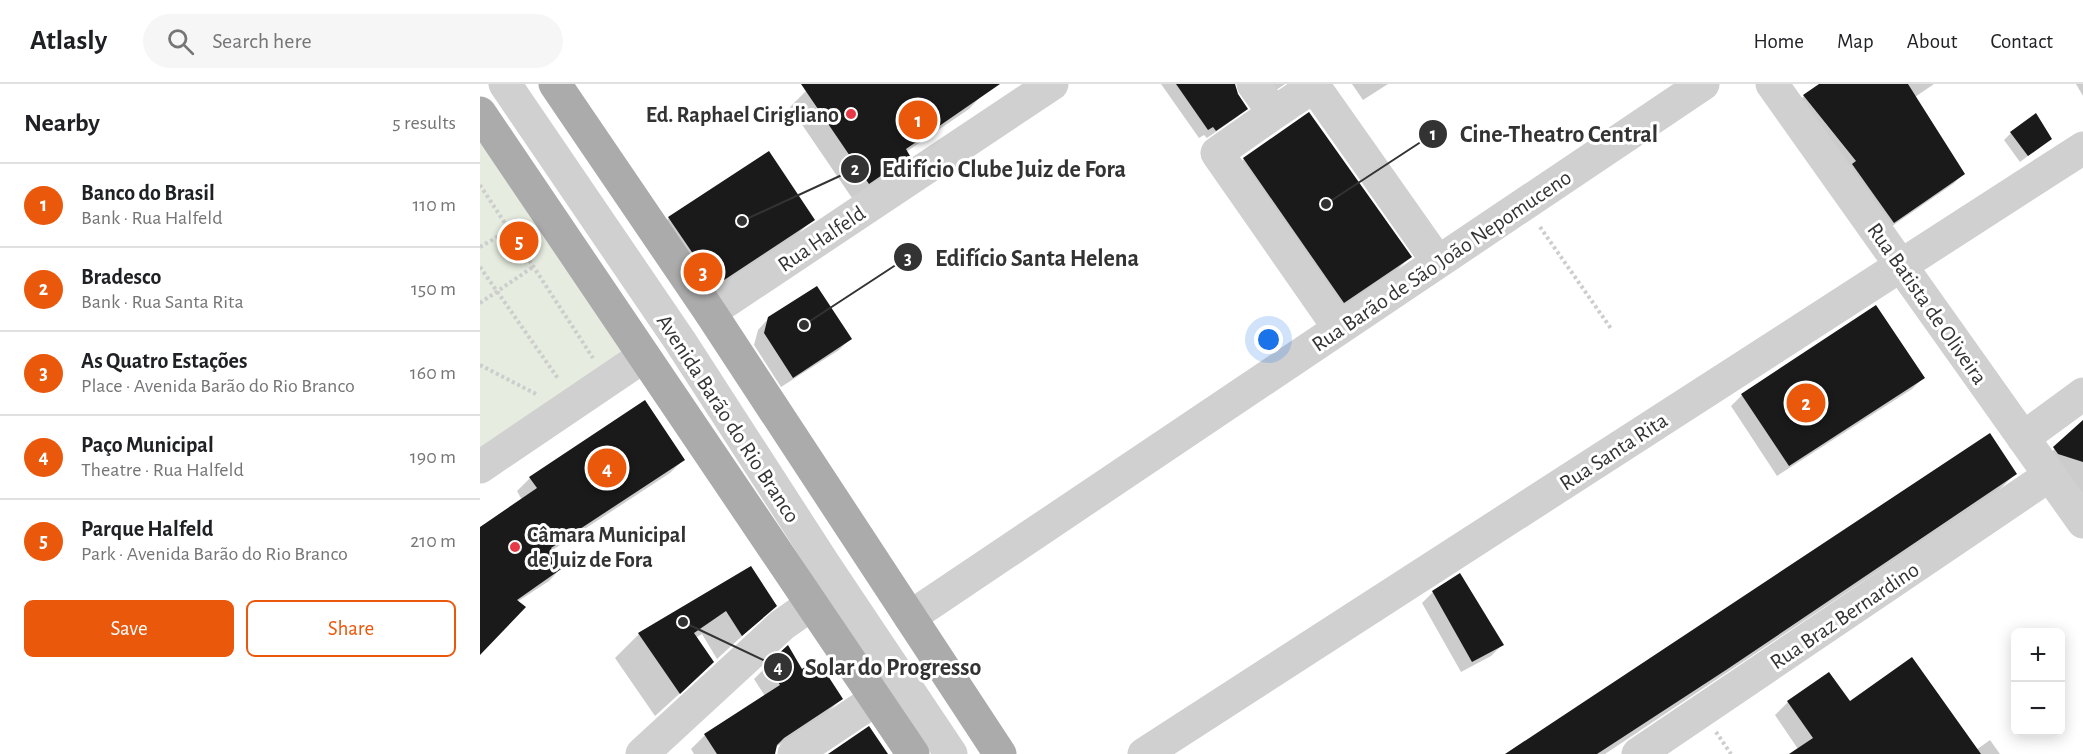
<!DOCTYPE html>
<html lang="en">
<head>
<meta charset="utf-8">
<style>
  :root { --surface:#fff; --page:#f6f6f6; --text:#202124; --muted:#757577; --line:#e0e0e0; --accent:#ea580c }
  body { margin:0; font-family:"Alegreya Sans",sans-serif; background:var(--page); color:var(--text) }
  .controls { position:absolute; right:18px; bottom:18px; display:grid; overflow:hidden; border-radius:9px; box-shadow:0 3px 15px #0003 }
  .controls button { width:54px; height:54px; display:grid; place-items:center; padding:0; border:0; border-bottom:2px solid var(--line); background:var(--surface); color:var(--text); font:30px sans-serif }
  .you { position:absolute; left:789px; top:256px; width:21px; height:21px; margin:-15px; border:4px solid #fff; border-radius:50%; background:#1a73e8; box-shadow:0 0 0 9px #1a73e833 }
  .badge { display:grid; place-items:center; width:39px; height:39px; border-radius:50%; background:var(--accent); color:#fff; font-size:20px; font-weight:700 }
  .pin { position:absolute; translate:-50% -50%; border:3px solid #fff; box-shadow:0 2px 6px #0006 }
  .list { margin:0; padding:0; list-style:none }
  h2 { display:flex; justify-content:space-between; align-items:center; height:78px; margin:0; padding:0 24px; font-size:26px }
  h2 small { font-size:20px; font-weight:400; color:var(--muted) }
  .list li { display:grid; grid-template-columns:39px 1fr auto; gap:18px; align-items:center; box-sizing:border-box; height:84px; padding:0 24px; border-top:2px solid var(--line) }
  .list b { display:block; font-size:22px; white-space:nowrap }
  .list p { margin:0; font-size:20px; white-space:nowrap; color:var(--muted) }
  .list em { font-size:20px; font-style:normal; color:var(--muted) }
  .actions { display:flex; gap:12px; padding:18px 24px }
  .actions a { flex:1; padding:14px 0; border:2px solid var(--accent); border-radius:9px; text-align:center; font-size:21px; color:var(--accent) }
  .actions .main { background:var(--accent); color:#fff }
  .icon { flex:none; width:33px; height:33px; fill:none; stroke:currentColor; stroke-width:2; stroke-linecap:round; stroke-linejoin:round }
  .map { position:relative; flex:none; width:1603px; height:670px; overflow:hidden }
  header { display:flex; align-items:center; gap:36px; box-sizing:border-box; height:84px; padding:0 30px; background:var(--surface); border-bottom:2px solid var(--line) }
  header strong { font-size:28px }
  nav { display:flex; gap:33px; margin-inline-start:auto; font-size:21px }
  .search { width:420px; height:54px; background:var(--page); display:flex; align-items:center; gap:15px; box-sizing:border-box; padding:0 21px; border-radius:33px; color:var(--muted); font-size:22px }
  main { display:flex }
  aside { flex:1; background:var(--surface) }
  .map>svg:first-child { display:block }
</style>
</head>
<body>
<header>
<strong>Atlasly</strong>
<div class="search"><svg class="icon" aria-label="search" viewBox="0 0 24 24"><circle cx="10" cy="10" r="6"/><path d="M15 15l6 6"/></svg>Search here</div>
<nav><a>Home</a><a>Map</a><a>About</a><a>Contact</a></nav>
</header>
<main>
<aside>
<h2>Nearby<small>5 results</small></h2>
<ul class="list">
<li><span class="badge">1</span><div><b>Banco do Brasil</b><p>Bank · Rua Halfeld</p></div><em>110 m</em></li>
<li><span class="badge">2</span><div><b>Bradesco</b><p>Bank · Rua Santa Rita</p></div><em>150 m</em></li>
<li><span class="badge">3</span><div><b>As Quatro Estações</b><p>Place · Avenida Barão do Rio Branco</p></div><em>160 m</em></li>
<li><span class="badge">4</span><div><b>Paço Municipal</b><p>Theatre · Rua Halfeld</p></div><em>190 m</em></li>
<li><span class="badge">5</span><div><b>Parque Halfeld</b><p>Park · Avenida Barão do Rio Branco</p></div><em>210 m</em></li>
</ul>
<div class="actions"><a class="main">Save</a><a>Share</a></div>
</aside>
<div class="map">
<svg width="1603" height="670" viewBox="0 0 1603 670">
  <rect width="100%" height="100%" fill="#fff"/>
  <!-- green -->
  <path fill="#e6ecdf" d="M0,43L154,271L0,372Z"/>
  <!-- shadow -->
  <path fill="#0003" d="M337,0H498L504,9L489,25L426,68L428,72L413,87L372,114L310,23L326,7Z
    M681,0H753V3L766,24L757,33L727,54L724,51L719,54Z
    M781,0H805L789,11Z
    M872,0H908L883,16Z
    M1341,0H1454L1435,13L1484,89L1473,100L1402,149L1313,23L1324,12Z
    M1596,0H1603V12Z
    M1531,49L1570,55L1540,78L1524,56Z
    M764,75L930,173L916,187L850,232L750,89Z
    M189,134L333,135L309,159L211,225L165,158Z
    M289,234L370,255L359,266L301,303L274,261L278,246Z
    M1443,294L1432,305L1297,392L1251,322L1262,311Z
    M1603,338V434L1560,379Z
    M203,376L190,389L71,467L82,483L69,497L37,518L0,569V444L42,416L37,407L50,394Z
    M1535,390L1517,408L1125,670H1026Z
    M270,484L295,522L237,575L222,550L215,554L208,602L175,632L135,574L159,550Z
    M953,508L1022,561L1011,572L981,588L942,519Z
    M288,581L322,587L361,615L347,629L296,663L294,670H214L211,665L225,651L285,612L274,595Z
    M1308,618L1369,619L1496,666L1510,656L1520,670H1312L1318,665L1295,631Z"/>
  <!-- building -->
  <path fill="#1a1a1a" d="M321,0H520L426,65L430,72L389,100Z
    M696,0H755L758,10L768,25L736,47L733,43L728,46Z
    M1339,0H1428L1485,90L1414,139L1372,80L1376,77L1323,11Z
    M829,28L932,173L864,219L763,74Z
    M1556,29L1572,55L1548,72L1530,48Z
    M289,67L335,136L235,202L188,133Z
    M337,202L372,255L313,294L284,249L288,233Z
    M1396,221L1445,294L1309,382L1261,310Z
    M165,316L205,376L71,464L84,483L37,516L46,523L0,571V443L57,404L49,393Z
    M1603,336V378L1578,370L1573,363Z
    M1510,349L1537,390L1246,586L1117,670H1025Z
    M271,482L297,522L262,552L246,527L214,549L234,578L200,610L158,549Z
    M980,489L1024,561L992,578L952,507Z
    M308,561L322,585L337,575L363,615L304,654L297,661L295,670H237L224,650L300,601L287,580Z
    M1432,573L1501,670H1309L1333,654L1307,617L1349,588L1370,617Z
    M389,642L408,670H348Z"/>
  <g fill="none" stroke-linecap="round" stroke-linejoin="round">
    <!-- path -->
    <path stroke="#cdcdcd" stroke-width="4" stroke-dasharray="3 3" stroke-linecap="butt" d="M0,101L113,274
      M1060,143L1132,246
      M0,163L29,146
      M0,183L79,296
      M0,219L53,183
      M0,281L56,310
      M1236,648L1251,670"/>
    <!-- minor -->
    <path stroke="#d0d0d0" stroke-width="33" d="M25,0L200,257L344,480L471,670
      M773,0L794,29L737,69L859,244
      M1292,0L1603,438
      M794,29L834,2L958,178
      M230,228L572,0
      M1543,354L1603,310
      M0,383L164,272
      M430,533L1223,0
      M162,670L302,541L332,520
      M314,670L396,615
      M664,670L1603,64
      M1158,670L1570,391"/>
    <!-- major -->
    <path stroke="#ababab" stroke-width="33" d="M75,0L230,228L520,670
      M0,29L433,670"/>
  </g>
  <!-- markers -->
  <g fill="#e63946" stroke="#fff" stroke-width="2">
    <circle cx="371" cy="30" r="6"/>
    <circle cx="35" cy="463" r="6"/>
  </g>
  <g text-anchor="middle" stroke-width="6" stroke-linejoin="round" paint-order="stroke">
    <!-- poi labels -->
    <g font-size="22" font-weight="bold" fill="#333" stroke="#fff" text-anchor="end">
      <text x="359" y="38">Ed. Raphael Cirigliano</text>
      <text x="47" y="458" text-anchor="start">Câmara Municipal<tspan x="47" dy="25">de Juiz de Fora</tspan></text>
    </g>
    <!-- street labels -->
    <g font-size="22" fill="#333" stroke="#fff">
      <text transform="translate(341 154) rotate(-34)" y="8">Rua Halfeld</text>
      <text transform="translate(961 176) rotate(-34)" y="8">Rua Barão de São João Nepomuceno</text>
      <text transform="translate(1448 219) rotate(55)" y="8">Rua Batista de Oliveira</text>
      <text transform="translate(249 334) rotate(57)" y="8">Avenida Barão do Rio Branco</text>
      <text transform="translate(1133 367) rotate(-33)" y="8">Rua Santa Rita</text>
      <text transform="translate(1364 531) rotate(-34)" y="8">Rua Braz Bernardino</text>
    </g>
  </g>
  <!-- callouts -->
  <path fill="none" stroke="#333" stroke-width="2" d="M846 120L953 50M262 137L375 85M324 241L428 173M203 538L298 583"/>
  <g fill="#333" stroke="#fff" stroke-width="2">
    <circle cx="846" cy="120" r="6"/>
    <circle cx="262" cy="137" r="6"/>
    <circle cx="324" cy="241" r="6"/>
    <circle cx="203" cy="538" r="6"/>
    <circle cx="953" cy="50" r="15"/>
    <circle cx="375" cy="85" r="15"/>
    <circle cx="428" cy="173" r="15"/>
    <circle cx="298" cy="583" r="15"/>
  </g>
  <g font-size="18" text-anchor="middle" font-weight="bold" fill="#fff">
    <text x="953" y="56">1</text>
    <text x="375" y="91">2</text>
    <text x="428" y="180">3</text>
    <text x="298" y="589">4</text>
  </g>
  <g font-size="24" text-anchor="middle" font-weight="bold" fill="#333" stroke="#fff" stroke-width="6" stroke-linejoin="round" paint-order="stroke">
    <text x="1079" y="58">Cine-Theatro Central</text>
    <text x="524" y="93">Edifício Clube Juiz de Fora</text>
    <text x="557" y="182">Edifício Santa Helena</text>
    <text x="413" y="591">Solar do Progresso</text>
  </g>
</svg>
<div class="controls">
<button>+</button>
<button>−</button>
</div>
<div class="you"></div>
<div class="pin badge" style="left:438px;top:36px">1</div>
<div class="pin badge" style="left:1326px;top:319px">2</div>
<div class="pin badge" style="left:223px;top:188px">3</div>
<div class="pin badge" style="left:127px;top:384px">4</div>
<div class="pin badge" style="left:39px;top:157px">5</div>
</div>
</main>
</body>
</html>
